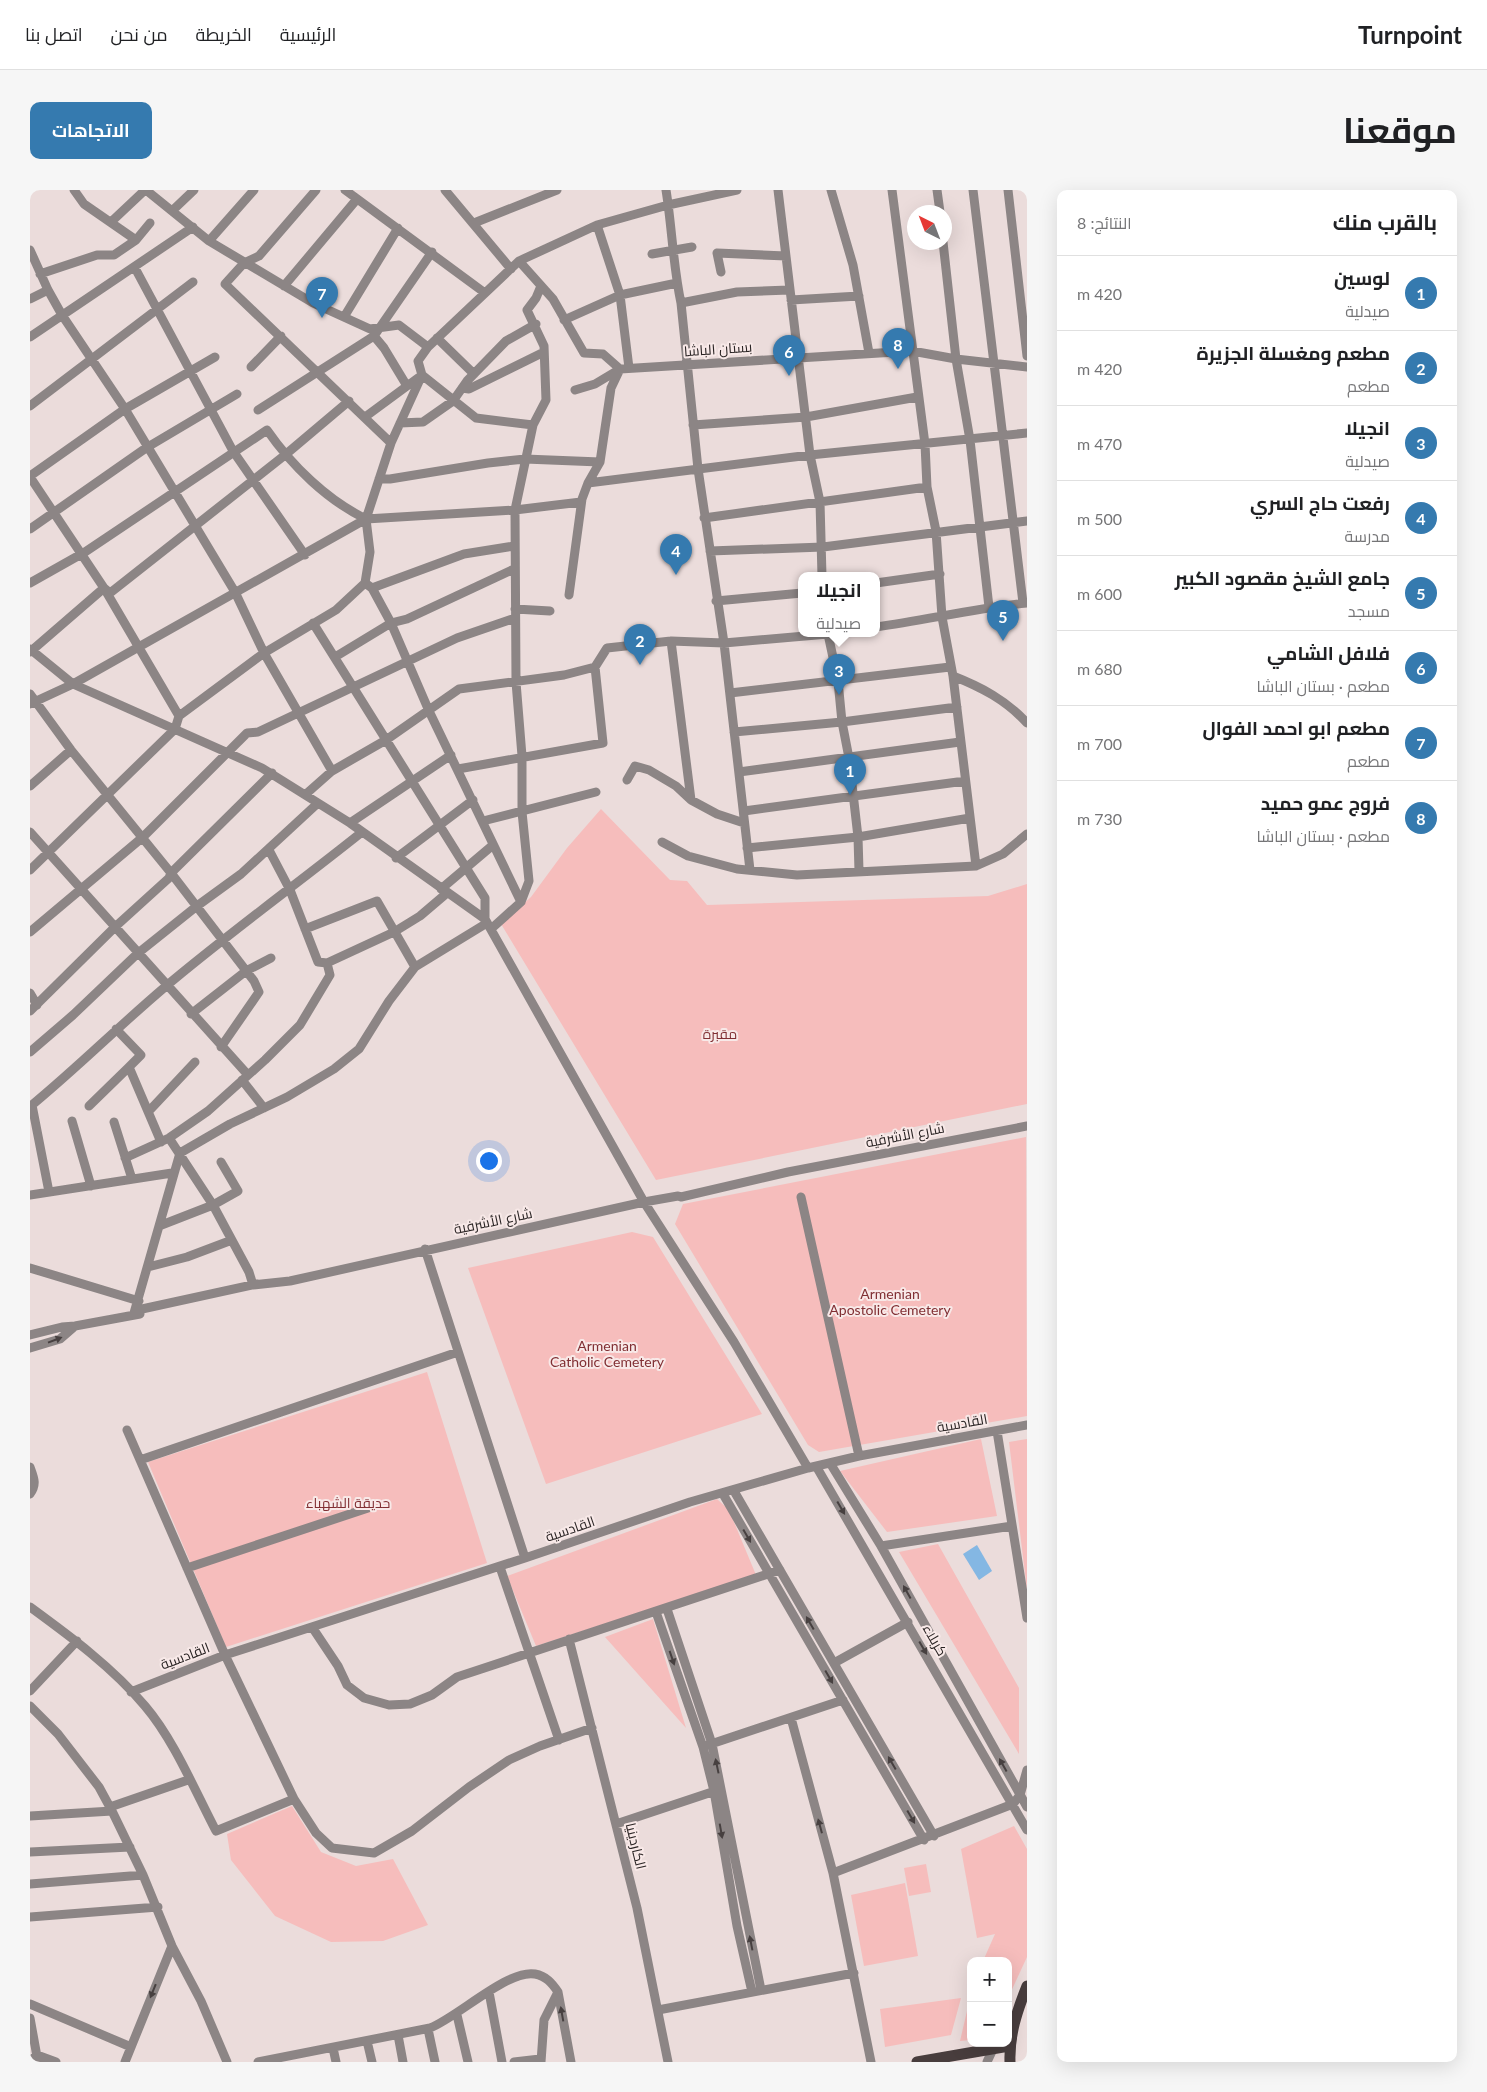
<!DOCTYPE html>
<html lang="ar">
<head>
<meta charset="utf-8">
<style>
  :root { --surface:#fff; --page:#f6f6f6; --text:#202124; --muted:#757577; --line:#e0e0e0; --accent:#357aaf }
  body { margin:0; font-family:Lato,Cairo,sans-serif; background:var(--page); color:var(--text); direction:rtl }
  .controls { position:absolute; right:15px; bottom:15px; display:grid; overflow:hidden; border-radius:10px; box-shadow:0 5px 20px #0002 }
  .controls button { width:45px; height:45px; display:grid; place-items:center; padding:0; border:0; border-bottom:1px solid var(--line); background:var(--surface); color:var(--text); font:25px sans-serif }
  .compass { position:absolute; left:877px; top:15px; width:45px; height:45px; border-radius:50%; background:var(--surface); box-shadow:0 5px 20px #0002; rotate:318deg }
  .you { position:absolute; left:458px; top:970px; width:18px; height:18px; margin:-12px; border:4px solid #fff; border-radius:50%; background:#1a73e8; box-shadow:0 0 0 8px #1a73e833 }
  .badge { display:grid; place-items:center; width:32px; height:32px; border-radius:50%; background:var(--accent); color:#fff; font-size:16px; font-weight:700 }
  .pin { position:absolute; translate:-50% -41px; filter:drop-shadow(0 1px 2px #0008) }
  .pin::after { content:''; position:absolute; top:26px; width:18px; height:15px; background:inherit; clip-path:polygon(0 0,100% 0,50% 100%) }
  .popup { position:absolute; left:768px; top:382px; width:82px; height:65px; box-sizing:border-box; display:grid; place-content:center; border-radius:10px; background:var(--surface); filter:drop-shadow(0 1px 4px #0005); font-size:16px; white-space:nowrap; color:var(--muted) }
  .popup b { font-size:19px; color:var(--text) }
  .popup::after { content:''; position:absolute; left:50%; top:100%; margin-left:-10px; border:10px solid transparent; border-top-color:var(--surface) }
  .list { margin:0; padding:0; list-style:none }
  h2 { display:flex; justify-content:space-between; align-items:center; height:65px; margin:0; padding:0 20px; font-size:21px }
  h2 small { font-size:16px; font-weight:400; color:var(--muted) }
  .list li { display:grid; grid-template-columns:32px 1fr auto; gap:15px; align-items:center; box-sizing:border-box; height:75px; padding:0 20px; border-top:1px solid var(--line) }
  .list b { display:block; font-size:19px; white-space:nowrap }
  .list p { margin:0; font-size:16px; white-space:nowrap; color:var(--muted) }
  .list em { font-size:16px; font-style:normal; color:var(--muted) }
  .map { position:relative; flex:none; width:997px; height:1872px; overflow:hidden; direction:ltr; border-radius:10px }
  header { display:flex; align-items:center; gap:30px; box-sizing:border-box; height:70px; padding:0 25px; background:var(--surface); border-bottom:1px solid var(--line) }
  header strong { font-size:24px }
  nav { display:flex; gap:28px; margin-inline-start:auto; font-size:18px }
  .intro { display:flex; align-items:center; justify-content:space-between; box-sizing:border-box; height:120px; padding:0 30px }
  h1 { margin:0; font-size:35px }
  .button { padding:12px 22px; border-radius:10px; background:var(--accent); color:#fff; font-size:18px; font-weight:700 }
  main { display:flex; gap:30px; padding:0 30px }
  aside { flex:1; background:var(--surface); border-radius:10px; box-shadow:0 5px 20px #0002 }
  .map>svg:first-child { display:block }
</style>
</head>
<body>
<header>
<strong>Turnpoint</strong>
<nav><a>الرئيسية</a><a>الخريطة</a><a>من نحن</a><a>اتصل بنا</a></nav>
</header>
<div class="intro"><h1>موقعنا</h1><a class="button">الاتجاهات</a></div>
<main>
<aside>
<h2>بالقرب منك<small>النتائج: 8</small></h2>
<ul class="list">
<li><span class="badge">1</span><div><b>لوسين</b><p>صيدلية</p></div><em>420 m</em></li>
<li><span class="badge">2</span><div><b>مطعم ومغسلة الجزيرة</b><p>مطعم</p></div><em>420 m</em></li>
<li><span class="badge">3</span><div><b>انجيلا</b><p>صيدلية</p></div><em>470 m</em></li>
<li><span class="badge">4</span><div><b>رفعت حاج السري</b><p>مدرسة</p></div><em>500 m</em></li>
<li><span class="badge">5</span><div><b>جامع الشيخ مقصود الكبير</b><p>مسجد</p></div><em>600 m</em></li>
<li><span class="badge">6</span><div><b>فلافل الشامي</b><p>مطعم · بستان الباشا</p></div><em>680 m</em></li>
<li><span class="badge">7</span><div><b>مطعم ابو احمد الفوال</b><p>مطعم</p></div><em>700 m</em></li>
<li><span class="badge">8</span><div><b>فروج عمو حميد</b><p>مطعم · بستان الباشا</p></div><em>730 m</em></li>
</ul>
</aside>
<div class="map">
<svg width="997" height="1872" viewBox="0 0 997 1872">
  <rect width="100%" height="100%" fill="#ebdcdb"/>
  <!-- green -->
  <path fill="#f6bdbc" d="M571,619L640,690L657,691L677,715L958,706L997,694V914L626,990L471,734L501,707L537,658Z
    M996,947L997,1226L789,1262L778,1255L645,1034L653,1014Z
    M602,1042L623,1047L732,1224L516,1294L438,1078Z
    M397,1182L457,1373L196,1457L118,1272Z
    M951,1249L967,1326L857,1342L810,1281Z
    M997,1249V1400L979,1252Z
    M687,1309L699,1320L726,1385L506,1456L477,1386Z
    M908,1354L989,1498V1564L869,1362Z
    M623,1429L656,1538L575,1447Z
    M262,1616L291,1662L326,1676L363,1669L398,1735L353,1751L301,1752L245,1726L201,1670L197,1644Z
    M984,1636L997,1659V1767L978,1808V1771H953L965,1744L947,1748L931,1659Z
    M896,1674L901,1702L879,1706L874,1678Z
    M875,1693L888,1766L834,1776L821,1705Z
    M941,1804V1850L930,1851Z
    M931,1808L921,1845L855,1857L850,1819Z"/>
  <!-- water -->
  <path fill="#84b7e3" d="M947,1355L962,1381L949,1390L933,1364Z"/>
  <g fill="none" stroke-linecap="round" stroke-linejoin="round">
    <!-- minor -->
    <path stroke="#8c8585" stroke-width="9" d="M44,0L54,14L106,50
      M116,0L179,51L283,113L340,139L369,135L398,157
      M286,0L229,66L214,73L195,94L361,253
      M315,0L455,103
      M415,0L481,79
      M636,0C642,37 643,76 651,113L668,279L694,453L720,680
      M748,0L780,265L790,312L792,386
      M801,0L823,75L839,163
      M862,0L895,254L897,297L906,341L912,427L923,486L946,676
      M907,0L910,22
      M943,0L993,413
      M978,0L997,166
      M143,20L164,0
      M81,32L115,0
      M444,33L527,0
      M567,35L590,105L599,178
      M179,51L224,0
      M913,52L926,169L940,250L959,417
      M0,60L18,100L32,125L95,219L205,402L234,463L302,581
      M622,64L662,57
      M489,71L523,109L554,163L573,164L590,179
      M105,78L203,261L275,365
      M691,82L687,63L756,66
      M10,84L67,65H84L106,50L120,33
      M254,96L327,9
      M0,109L18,100
      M761,110L829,106
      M651,113L707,102L759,100
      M314,127L368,38
      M534,130L590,105L647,93
      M344,146L354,158L377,196
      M0,147L163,37
      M407,148L444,184
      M221,177L251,146
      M432,198L439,199L514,162
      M545,200L565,194L590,179L882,161L926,169L997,177
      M0,216L163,92
      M228,220L344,146L402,62
      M335,227L392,185L446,228L503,235
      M370,233L393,232L423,211L437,191L476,151L506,134
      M663,235L776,227L887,207
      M0,286L95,219L185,167
      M0,287L74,398L149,526L145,539L0,680
      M349,289H360L458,273L495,269L570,272
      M558,293L780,265L997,243
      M674,328L897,297
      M0,339L116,258L207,204
      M680,361L793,357L997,331
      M0,393L55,362L237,240C262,276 297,310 336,329
      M846,393L910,384
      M342,398L434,364L484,356
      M539,405L552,309L558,293L570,272L581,198L590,179
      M686,411L772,403
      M485,419L520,421
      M283,433L455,708V729
      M846,437C897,430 946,418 997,413
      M798,444L808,491L812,532L819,568L828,647L829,681
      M641,451L661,610
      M0,459L43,494L232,578L320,633L455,729L614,1012L704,1152L778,1278
      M0,462L74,398L80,403L255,265L319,211
      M305,467L361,433L377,429L484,379
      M923,486C951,497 976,510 997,533
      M700,503L920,477
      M0,504L41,560L141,683L224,791L229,802L191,857
      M0,514L43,494L336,329L485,320L551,312
      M149,526L234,463L306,420L335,393
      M704,542L812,532L927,517
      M428,579L573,553L565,477
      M709,582L930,552
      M597,590L605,576L619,580L646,596L661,610L687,624L714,633
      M0,596L41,560
      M276,604L302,581L356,550L429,499L534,485L565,477L577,458L641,451L694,453L798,444
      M714,621L935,591
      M453,631L566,602
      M320,633L421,565
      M0,642L218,885
      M632,652L658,666L707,679L767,685L946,676L973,664L997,644
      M717,658L828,647L940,628
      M239,660L260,700L288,772L297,773
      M366,668L443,610
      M411,699L463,655
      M491,712L499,691L492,622V566L486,492L485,320L503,235L516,210L514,156L497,120L506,108L511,96
      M275,739L347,711L385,777
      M461,739L491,712L399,521L361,433L342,398L335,393L340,362L336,329L361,253L392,185L388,171L398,157L489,71L567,35L638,15L707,0
      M0,742L113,647L217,543L228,542L427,448L485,428
      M0,803L7,815
      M0,821L85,737L139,688L141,683L242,583
      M161,824L216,781L241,768
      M86,839L111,865L99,877L131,952
      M0,862L43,825L107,764L167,716L211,684L288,613
      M212,890L234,918
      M59,916L99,877
      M119,921L165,872
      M42,931L61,996
      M84,932L102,989
      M139,948L183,1015L219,1082L223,1095
      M95,968L139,948L178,921L235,870L270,835L300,785L297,773L364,742L390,726L417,703
      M19,1002L2,915C48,877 90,835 135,797C199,743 267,694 332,642
      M0,1005L142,983
      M771,1007L829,1266
      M129,1036L183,1015L208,1001L191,972
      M395,1059L495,1368
      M118,1077L157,1067L202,1050
      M0,1078L109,1111
      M223,1095L260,1091L614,1012L648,1006L651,1007L758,982L997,936
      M104,1123L150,963L200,934L257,907L304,879L329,859L359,811L385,777L457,733
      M104,1123L112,1119L227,1094
      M0,1145L32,1137L45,1136L110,1124
      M0,1158L30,1149L45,1136
      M97,1240L195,1465L264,1609L286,1643L302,1658L344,1663L382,1641L439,1597L479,1570L510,1556L562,1538
      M967,1241L997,1428
      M110,1270L428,1162
      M800,1273L851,1356L997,1617
      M786,1276L997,1640
      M0,1277C4,1288 7,1294 0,1304
      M704,1301L904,1646
      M693,1304L894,1650
      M851,1356L982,1336
      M470,1377L529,1550
      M157,1378L338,1318
      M0,1417C41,1447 82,1477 115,1516C144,1550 165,1601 186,1641L264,1609
      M637,1419L682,1554L731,1800
      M626,1422L673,1557L684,1601L707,1736L722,1802
      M282,1437L308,1476L317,1495L334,1508L359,1515L380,1514L402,1505L427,1487L750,1380
      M539,1449L607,1718L638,1872
      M804,1473L878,1432
      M0,1501L47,1451
      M101,1502L195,1465L495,1368L660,1312L778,1278L829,1266L997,1235
      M0,1516L28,1544L69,1597L82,1621L113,1685L142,1756L171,1811L197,1872
      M761,1528L803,1683L841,1872
      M678,1555L813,1510
      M80,1617L158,1590
      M0,1626L82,1621
      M586,1634L688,1600
      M0,1662L100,1657
      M803,1683L983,1614L990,1605L997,1580
      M0,1694L113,1685
      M0,1727L128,1717
      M459,1802L472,1872
      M0,1814L101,1857
      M628,1820L824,1783
      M427,1825L438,1872
      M0,1828L8,1872
      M398,1839L405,1872
      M368,1845L373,1872
      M337,1851L342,1872
      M303,1858L306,1872
      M0,1871L7,1865L26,1872
      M95,1872L142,1756
      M228,1872L400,1838C428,1827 478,1779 505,1784C516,1786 522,1793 528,1802L541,1872
      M484,1872L510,1869
      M511,1872L514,1830L528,1802
      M957,1872L963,1859"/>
    <!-- major -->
    <path stroke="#483d3d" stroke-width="11" d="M887,1872L979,1856
      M980,1872C979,1845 987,1821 997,1796"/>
  </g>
  <!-- one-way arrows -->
  <defs><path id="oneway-solid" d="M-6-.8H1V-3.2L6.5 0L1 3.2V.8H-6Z" transform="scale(1.25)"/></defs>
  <g fill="#474040">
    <use href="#oneway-solid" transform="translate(25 1150) rotate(-21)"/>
    <use href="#oneway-solid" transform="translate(811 1318) rotate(60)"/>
    <use href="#oneway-solid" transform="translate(717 1346) rotate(60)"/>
    <use href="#oneway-solid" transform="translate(877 1402) rotate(-119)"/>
    <use href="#oneway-solid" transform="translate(780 1433) rotate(-120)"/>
    <use href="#oneway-solid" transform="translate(893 1458) rotate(60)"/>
    <use href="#oneway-solid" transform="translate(642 1468) rotate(71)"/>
    <use href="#oneway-solid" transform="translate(799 1487) rotate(60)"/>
    <use href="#oneway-solid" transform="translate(862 1573) rotate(-120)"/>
    <use href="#oneway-solid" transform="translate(973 1575) rotate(-119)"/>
    <use href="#oneway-solid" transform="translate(687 1576) rotate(-102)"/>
    <use href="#oneway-solid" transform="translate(881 1627) rotate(60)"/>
    <use href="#oneway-solid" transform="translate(790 1636) rotate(-105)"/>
    <use href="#oneway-solid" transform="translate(691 1641) rotate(80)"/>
    <use href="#oneway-solid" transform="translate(721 1753) rotate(-101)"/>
    <use href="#oneway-solid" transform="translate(123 1801) rotate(112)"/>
    <use href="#oneway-solid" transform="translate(532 1824) rotate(-100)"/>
  </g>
  <g text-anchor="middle" stroke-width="4" stroke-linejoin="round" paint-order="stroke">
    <!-- street labels -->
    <g font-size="14" fill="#292323" stroke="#f8e9e8">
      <text transform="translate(688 159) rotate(-4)" y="5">بستان الباشا</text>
      <text transform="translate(875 945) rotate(-11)" y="5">شارع الأشرفية</text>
      <text transform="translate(463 1031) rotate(-12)" y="5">شارع الأشرفية</text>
      <text transform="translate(932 1233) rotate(-10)" y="5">القادسية</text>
      <text transform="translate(540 1339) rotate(-19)" y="5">القادسية</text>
      <text transform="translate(905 1450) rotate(60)" y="5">كربلاء</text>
      <text transform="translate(155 1466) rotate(-21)" y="5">القادسية</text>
      <text transform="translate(606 1656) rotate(76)" y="5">الكاردينيا</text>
    </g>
    <!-- park labels -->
    <g font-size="14" fill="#812f33" stroke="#f8e9e8">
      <text x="690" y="849">مقبرة</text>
      <text x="860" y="1109">Armenian<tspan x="860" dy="16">Apostolic Cemetery</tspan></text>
      <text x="577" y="1161">Armenian<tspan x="577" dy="16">Catholic Cemetery</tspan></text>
      <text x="318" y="1318">حديقة الشهباء</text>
    </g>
  </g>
</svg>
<div class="controls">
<button>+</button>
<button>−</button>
</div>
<svg class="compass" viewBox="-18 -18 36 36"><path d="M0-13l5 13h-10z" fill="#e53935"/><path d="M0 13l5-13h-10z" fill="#757577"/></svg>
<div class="you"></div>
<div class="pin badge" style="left:820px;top:605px">1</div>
<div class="pin badge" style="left:610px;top:475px">2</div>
<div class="pin badge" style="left:809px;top:505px">3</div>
<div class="popup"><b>انجيلا</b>صيدلية</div>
<div class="pin badge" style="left:646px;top:385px">4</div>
<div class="pin badge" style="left:973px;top:451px">5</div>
<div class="pin badge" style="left:759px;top:186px">6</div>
<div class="pin badge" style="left:292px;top:128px">7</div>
<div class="pin badge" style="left:868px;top:179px">8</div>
</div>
</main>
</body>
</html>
